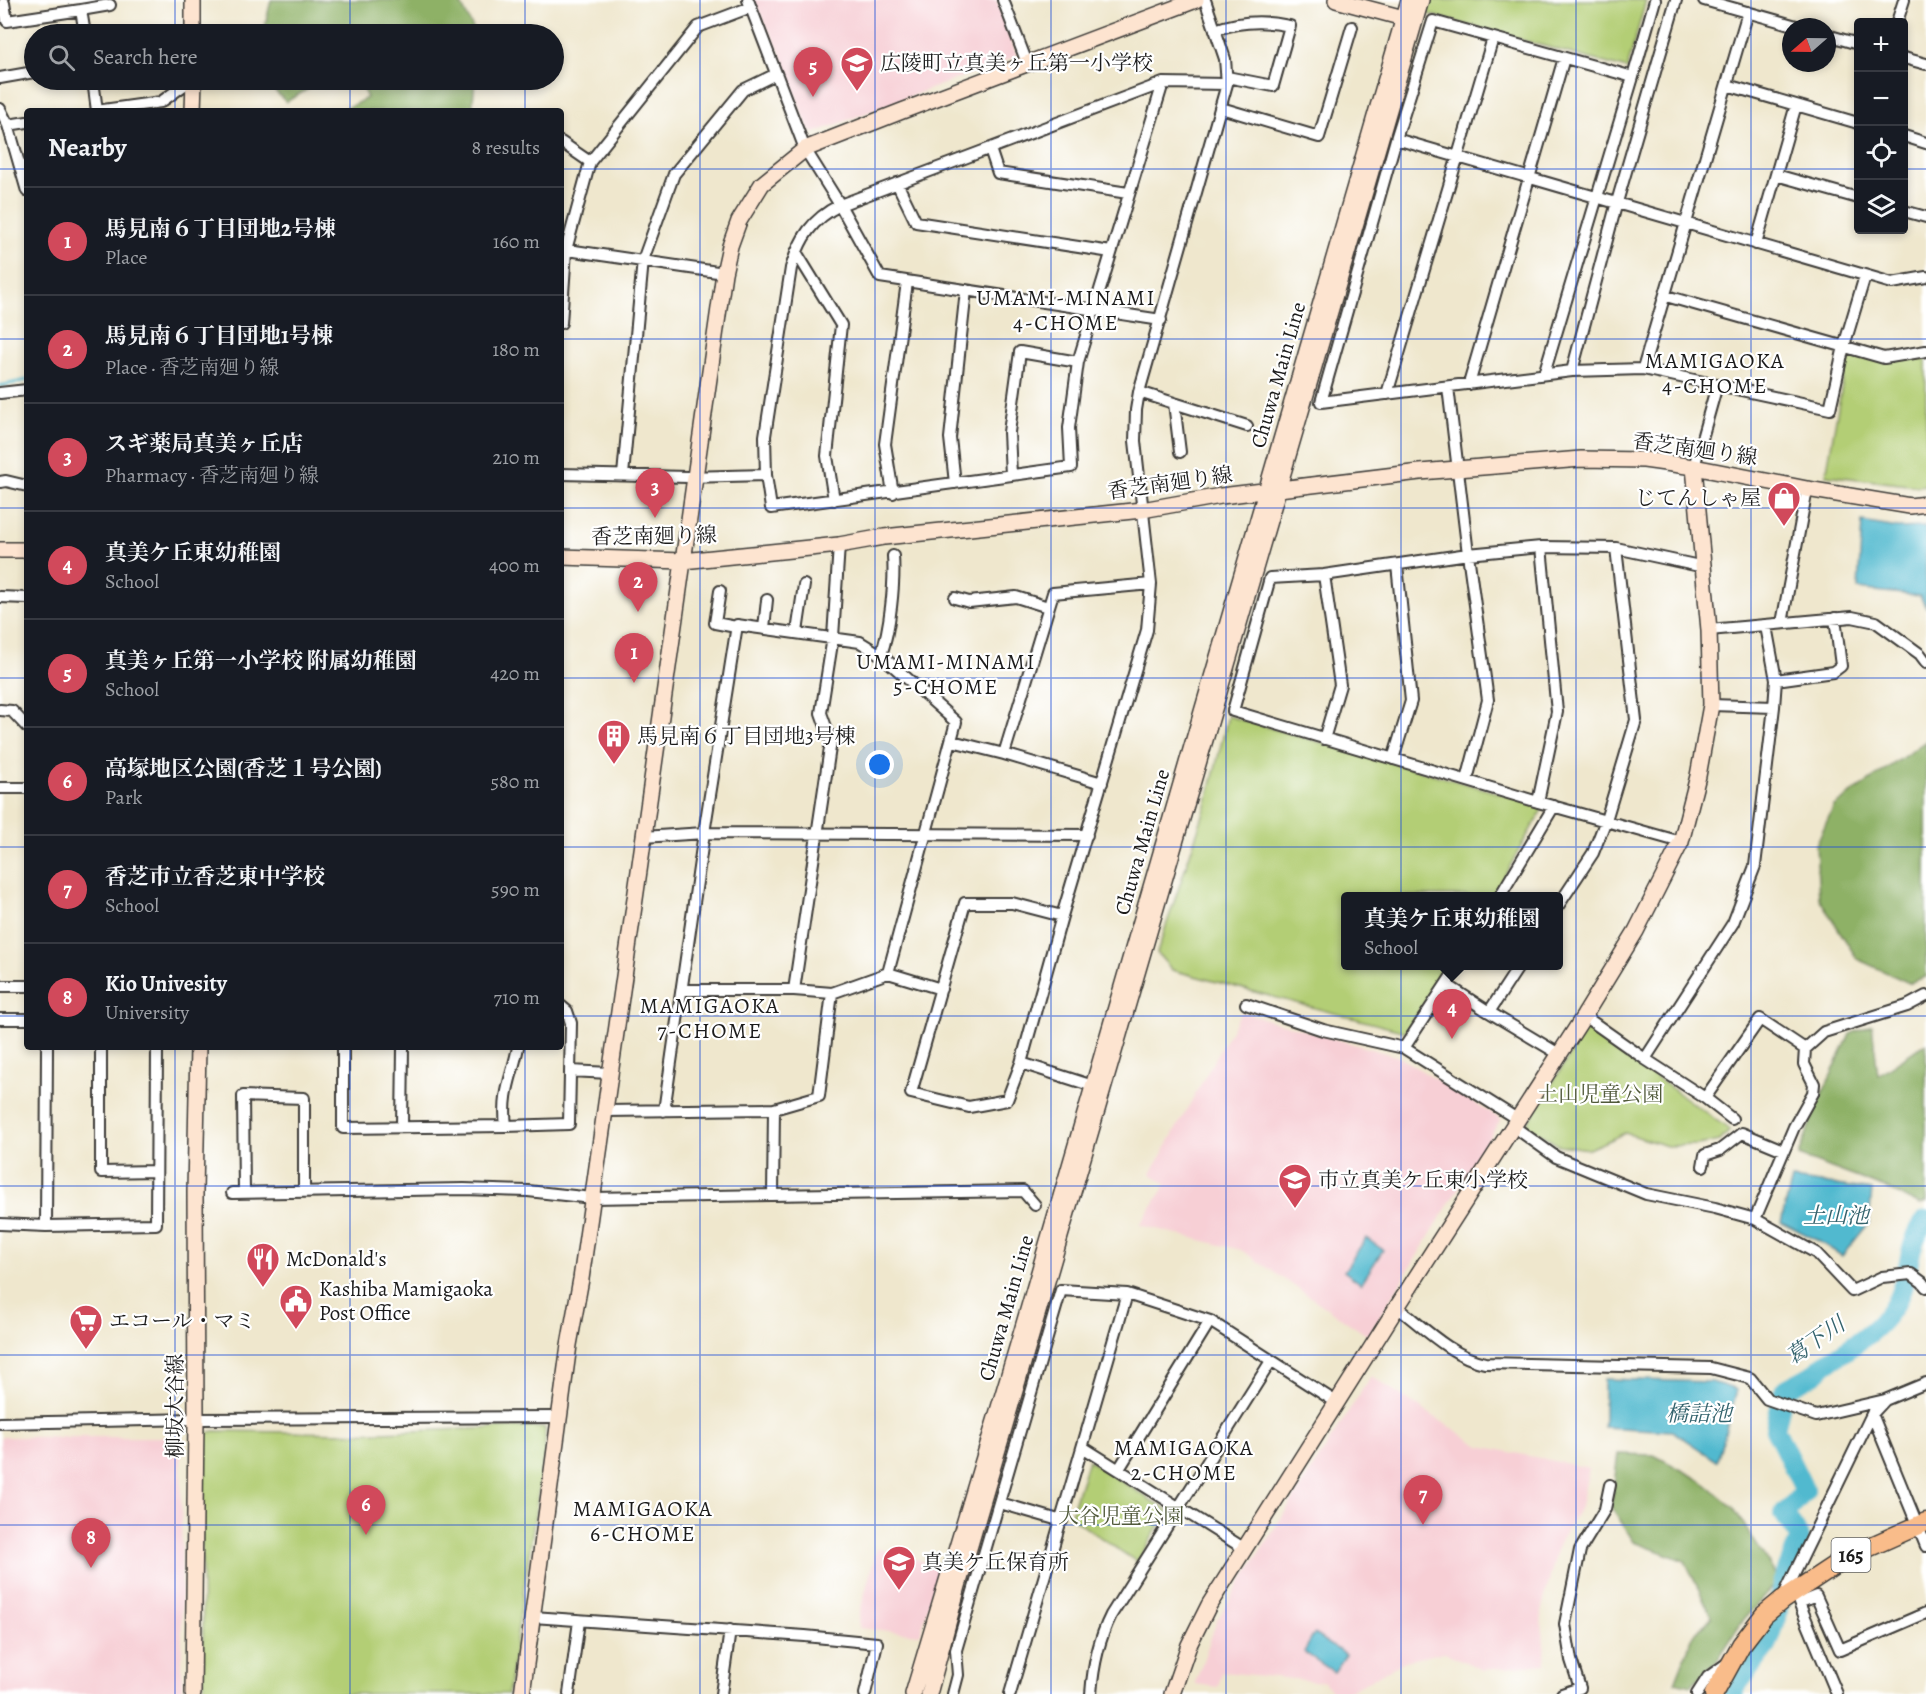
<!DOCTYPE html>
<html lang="en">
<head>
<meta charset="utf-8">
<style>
  :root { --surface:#171b24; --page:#20242c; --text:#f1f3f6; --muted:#9ea1a6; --line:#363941; --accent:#d1495b }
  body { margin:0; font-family:Alegreya,"Noto Serif JP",serif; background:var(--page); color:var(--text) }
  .controls { position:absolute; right:18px; top:18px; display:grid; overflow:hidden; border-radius:6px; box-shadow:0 3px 9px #0003 }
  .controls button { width:54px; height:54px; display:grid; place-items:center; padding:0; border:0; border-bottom:2px solid var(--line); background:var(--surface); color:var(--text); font:30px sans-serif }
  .compass { position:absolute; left:1782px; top:18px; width:54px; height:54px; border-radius:50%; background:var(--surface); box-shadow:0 3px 9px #0003; rotate:250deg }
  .you { position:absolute; left:880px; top:765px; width:21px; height:21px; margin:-15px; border:4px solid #fff; border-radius:50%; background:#1a73e8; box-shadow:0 0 0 9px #1a73e833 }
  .badge { display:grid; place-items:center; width:39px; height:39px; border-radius:50%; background:var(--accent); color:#fff; font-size:20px; font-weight:700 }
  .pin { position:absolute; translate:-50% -50px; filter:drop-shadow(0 2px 3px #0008) }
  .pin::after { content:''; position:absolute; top:32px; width:21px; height:18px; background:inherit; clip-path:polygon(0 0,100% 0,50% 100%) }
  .popup { position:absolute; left:1341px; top:892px; width:222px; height:78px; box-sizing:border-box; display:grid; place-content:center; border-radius:6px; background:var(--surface); filter:drop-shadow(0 2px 4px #0005); font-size:20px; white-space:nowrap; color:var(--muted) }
  .popup b { font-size:22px; color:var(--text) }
  .popup::after { content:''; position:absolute; left:50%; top:100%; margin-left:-12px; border:12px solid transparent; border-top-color:var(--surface) }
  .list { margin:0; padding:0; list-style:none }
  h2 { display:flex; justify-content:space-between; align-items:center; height:78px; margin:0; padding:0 24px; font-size:26px }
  h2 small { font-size:20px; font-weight:400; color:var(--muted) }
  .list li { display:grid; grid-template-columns:39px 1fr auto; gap:18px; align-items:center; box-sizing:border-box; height:108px; padding:0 24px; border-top:2px solid var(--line) }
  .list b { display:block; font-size:22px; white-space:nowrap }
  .list p { margin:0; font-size:20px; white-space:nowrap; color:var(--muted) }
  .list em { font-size:20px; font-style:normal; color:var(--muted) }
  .icon { flex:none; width:33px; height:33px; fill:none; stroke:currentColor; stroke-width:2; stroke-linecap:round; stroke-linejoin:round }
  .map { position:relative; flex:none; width:1926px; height:1694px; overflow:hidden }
  .search { position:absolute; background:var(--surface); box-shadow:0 3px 9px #0003; left:24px; top:24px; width:540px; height:66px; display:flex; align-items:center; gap:15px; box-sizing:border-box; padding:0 21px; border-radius:33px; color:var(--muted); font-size:22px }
  .panel { position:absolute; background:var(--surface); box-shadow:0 3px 9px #0003; left:24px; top:108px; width:540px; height:942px; border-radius:6px }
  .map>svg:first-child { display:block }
</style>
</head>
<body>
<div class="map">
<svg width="1926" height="1694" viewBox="0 0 1926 1694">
  <rect width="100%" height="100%" fill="#fff"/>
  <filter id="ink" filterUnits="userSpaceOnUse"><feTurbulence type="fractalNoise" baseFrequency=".0167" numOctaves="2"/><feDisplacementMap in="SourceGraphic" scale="12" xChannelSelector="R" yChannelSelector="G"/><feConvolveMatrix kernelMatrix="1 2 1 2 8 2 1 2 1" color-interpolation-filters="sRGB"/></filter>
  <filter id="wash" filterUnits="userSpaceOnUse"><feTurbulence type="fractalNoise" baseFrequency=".008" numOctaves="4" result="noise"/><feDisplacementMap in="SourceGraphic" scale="24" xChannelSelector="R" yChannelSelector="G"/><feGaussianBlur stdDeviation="1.35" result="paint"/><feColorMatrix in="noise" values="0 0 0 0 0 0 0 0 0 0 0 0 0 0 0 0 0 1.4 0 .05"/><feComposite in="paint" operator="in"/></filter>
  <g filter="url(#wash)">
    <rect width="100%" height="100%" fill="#efe7cd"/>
    <!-- built -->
    <path fill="#f7cfd5" d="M753,0H997L1017,56L814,133L808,129L778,48Z
      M1241,1012L1399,1057L1501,1119L1368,1336L1241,1250L1140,1225L1166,1184L1151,1174Z
      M1371,1376L1480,1446L1589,1468L1581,1506L1559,1543L1541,1612L1546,1664L1483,1670L1444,1652L1405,1661L1343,1694H1334L1324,1682L1222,1672L1218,1687L1195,1684L1217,1620Z
      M2,1437H175L181,1443L182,1694H0V1439Z
      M877,1548L940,1566L920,1634L859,1628V1615Z"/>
    <!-- green -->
    <path fill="#b3ce74" stroke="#687548" stroke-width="1.5" d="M1427,0H1646L1627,69L1424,13Z
      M1848,352L1926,356V485L1916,486L1826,475Z
      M1228,716L1544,806L1493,896H1346V966H1449L1405,1032L1172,970L1157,953L1206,806Z
      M1587,1028L1730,1130L1720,1141L1697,1145L1667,1146L1625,1133L1589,1149L1558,1145L1526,1125Z
      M530,1427L545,1428V1448L508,1694H204L200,1454L203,1434L214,1431L349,1433Z
      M1088,1460L1168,1511L1137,1562L1070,1517Z"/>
    <!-- forest -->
    <path fill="#8eb166" stroke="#556641" stroke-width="1.5" d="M271,0H459L476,34H263Z
      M264,80H323L286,102Z
      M359,80H475L472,111H341L367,98Z
      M1926,741V977L1909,983L1857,959L1819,898L1816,845L1834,806Z
      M1872,1025L1878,1075L1926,1043V1202L1920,1205L1888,1189L1799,1156L1814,1112L1850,1034Z
      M1618,1454L1654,1455L1700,1480L1733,1507L1779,1580L1744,1619L1716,1662L1690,1686L1675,1682L1693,1636L1712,1617L1685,1561L1634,1542L1611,1506Z"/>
    <!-- water -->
    <path fill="#51b9cf" stroke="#366a76" stroke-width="1.5" d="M1862,522L1898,528L1926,527V608L1920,596L1858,589Z
      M1792,1179L1872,1190L1869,1223L1842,1256L1815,1239L1781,1222Z
      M1366,1238L1383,1250L1361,1284L1344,1271Z
      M1604,1379L1712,1382L1737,1390L1717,1461L1672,1431L1604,1427Z
      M1314,1634L1346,1655L1334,1672L1304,1652Z"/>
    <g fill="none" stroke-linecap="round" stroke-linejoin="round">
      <!-- stream -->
      <path stroke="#51b9cf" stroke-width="3" d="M0,386L27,380"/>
      <!-- river -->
      <path stroke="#51b9cf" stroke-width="20" d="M1733,1694L1739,1682L1767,1646L1777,1618L1782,1584L1800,1538L1784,1514L1805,1491L1775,1429L1784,1390C1794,1384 1807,1379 1816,1372C1820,1369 1823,1365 1827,1363C1858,1342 1892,1323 1903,1285C1910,1263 1911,1237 1926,1220"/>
    </g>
  </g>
  <g filter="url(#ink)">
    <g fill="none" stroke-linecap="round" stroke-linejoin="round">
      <defs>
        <path id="street" d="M748,0L805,149L840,205L880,277L1161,320
          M1003,0L1027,63
          M1704,0L1800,27
          M4,3L7,21L81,10L85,34
          M81,10L110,5
          M1748,12L1643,369L1830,409L1844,346L1865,276
          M1897,22L1904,0
          M1215,30C1240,21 1264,20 1290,26L1273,86L1227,77
          M1827,35L1858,44
          M1904,58L1926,64
          M1633,77L1655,0
          M0,78L34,72
          M93,80L97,111
          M1163,83L1078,362L1069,428L1071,467L771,508L766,475L765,436L791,268C800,238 812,219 840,205L1163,83L1227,84
          M1727,85L1858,123
          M1221,108L1319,137L1352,27
          M0,109L8,125L27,191
          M96,111L161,102L191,80
          M8,125L27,122
          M1904,136L1926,143
          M1396,139L1892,283L1926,277
          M561,142L590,162
          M990,149L998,173L1128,193
          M1776,175L1858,198
          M897,183L916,222L1111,252
          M1904,211L1926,217
          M1756,244L1796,105
          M561,249L724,273
          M796,252L841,325L827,456L834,500
          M1666,296L1884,358L1926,351
          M561,323L566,250L590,162L698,27L751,7
          M1572,371L1643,369
          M1544,374L1633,77L1433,21L1396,139L1321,402L1572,371L1617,202L1676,0
          M1469,384L1564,58
          M1448,387L1468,554L1488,700L1467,780
          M1139,392L1247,426
          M0,393L27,390
          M1387,394L1493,38
          M1174,403L1180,452
          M1694,467L1717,385
          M561,474L688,477L766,475
          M623,475L643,260L674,174L743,90L776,74
          M1011,475L1009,432L1020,352L1078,362
          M0,482L6,481L27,486
          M955,483L950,438L966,290
          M893,493L885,444L907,282
          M720,591L715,623L736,627
          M0,597L27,598
          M955,598L969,602L1016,597L1048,607
          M1782,623L1807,489
          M1766,626L1776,680L1774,707
          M764,628L767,600
          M1709,630L1852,617L1876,622L1920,654L1926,662
          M797,632L804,585
          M881,655C890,629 895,583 893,556
          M1776,680L1833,672L1841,666L1835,618
          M0,710L12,711L27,727
          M1324,739L1340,685L1324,575
          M952,741L1004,754
          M1393,759L1411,701L1397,565
          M1102,783L1004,754L1053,593L1151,584
          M0,788H27
          M1538,802L1557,712L1541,547
          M643,837L704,833L1087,835
          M1681,842L1538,802L1233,711L1270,578L1324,575L1468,554L1541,547L1616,548L1704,567
          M1500,896L1554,806
          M1558,906L1593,853L1606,820L1636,720L1616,548
          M1062,916L1012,903H965L911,1093L969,1107L1007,1100L1021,1063L1062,916L1147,630L1151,584L1135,441L1136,410L1139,392L1227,84L1225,59L1205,0
          M888,973L941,989
          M1447,985L1489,1012L1559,1054
          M0,986H27
          M794,990L831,741L821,713L833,637L839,545
          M1246,1004L1323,1030L1404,1048L1517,1119
          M1489,1012L1519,966
          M1584,1016L1645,1059L1733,923L1755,866L1774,707L1711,705
          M0,1019H27
          M101,1047V1172L156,1171
          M343,1047V1128L506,1126
          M518,1047C512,1078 502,1092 506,1126L569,1124L571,1023L567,1011L561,1006
          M1404,1048L1458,966
          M1805,1049L1824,1032L1907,1006L1926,996
          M1645,1059L1705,1098L1732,1119
          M1021,1063L1093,1086
          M570,1071L610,1073
          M1705,1098L1760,1019L1805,1049L1804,1064L1814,1084L1813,1093L1794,1127L1755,1219
          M605,1111L774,1109L819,1096L832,993
          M664,1111L704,833L737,625L860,642L881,655L956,722L888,973L832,993L794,990H682
          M1513,1126L1556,1157L1646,1194L1715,1208L1755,1219L1816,1253L1852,1291L1882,1277L1911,1274L1922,1282L1926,1287
          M402,1127L403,1047
          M1703,1166L1705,1155L1720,1150L1742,1133L1783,1150
          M244,1192L243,1096L304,1098V1192
          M232,1193L464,1189L528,1191L592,1198L1023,1191L1035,1205
          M773,1195L774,1109
          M0,1224L46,1226L156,1224L157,1047
          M46,1226L47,1047
          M1397,1307C1423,1327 1452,1357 1485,1363L1711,1368L1750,1378L1767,1399L1816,1416L1885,1400
          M1872,1414L1926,1546
          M0,1423L196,1419L560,1417
          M1084,1448L1245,1549
          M1119,1469L1210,1321
          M1000,1503L1062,1521
          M1783,1597L1872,1414L1885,1400L1926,1383
          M533,1617L805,1636L877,1643L865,1694
          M569,1694L579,1621
          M721,1694L730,1630
          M953,1694L958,1675L956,1650L1061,1290L1127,1294L1210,1321L1336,1402
          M1010,1694L1127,1294
          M1091,1694C1093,1666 1098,1641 1111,1615L1271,1361
          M1562,1694L1580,1688L1571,1660L1565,1624L1580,1550L1605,1509L1610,1485
          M1697,1694L1708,1677L1729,1662
          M1837,1694L1799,1603L1816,1596L1840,1650L1926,1613"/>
        <path id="secondary" d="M193,0V34
          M1336,0L1411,20
          M193,111L194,80
          M0,550H27
          M561,557L683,561L839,545L884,537L1142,510L1221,496L1420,472L1581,459L1644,460L1694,467L1807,489L1910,506L1926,504
          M193,1694L196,1419L195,1191L198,1047
          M522,1694L569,1345L581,1279L724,273L730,246L739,221L762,184L805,149L902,111L1196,0
          M913,1694L1019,1341L1409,0
          M929,1694L958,1586L1421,0
          M1172,1694L1189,1645L1209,1605L1397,1307L1584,1016L1636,931L1681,842L1698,776L1711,705L1709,630L1694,467"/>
        <path id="highway" d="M1714,1694L1741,1645L1764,1615L1782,1600L1847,1557L1926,1522"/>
      </defs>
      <!-- street casing -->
      <use href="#street" stroke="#3c3a37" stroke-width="14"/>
      <!-- secondary casing -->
      <use href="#secondary" stroke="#3c3a37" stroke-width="18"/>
      <!-- highway casing -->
      <use href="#highway" stroke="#3c3a37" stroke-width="21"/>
      <!-- street -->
      <use href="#street" stroke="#fff" stroke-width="10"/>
      <!-- secondary -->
      <use href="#secondary" stroke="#fde4d0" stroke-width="15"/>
      <!-- highway -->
      <use href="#highway" stroke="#f9bc8a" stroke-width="18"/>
    </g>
  </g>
  <!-- grid -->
  <path fill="none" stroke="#1d4ed8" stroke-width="1.5" stroke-opacity="0.55" d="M175,0V34M350,0V34M525,0V34M700,0V1694M875,0V1694M1051,0V1694M1226,0V1694M1401,0V1694M1576,0V1694M1751,0V1694M175,80V111M350,80V111M525,80V111M0,169H27M561,169H1858M1904,169H1926M0,339H27M561,339H1926M0,508H27M561,508H1926M0,678H27M561,678H1926M0,847H27M561,847H1926M0,1016H27M561,1016H1926M175,1047V1694M350,1047V1694M525,1047V1694M0,1186H1926M0,1355H1926M0,1525H1926"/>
  <!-- icons -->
  <defs>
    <symbol id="school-pin" viewBox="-11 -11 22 30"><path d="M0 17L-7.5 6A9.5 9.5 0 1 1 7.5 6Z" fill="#d1495b" stroke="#fff"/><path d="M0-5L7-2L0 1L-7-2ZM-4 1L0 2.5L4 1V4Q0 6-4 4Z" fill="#fff"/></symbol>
    <symbol id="shop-pin" viewBox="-11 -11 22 30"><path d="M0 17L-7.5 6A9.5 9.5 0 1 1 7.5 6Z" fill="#d1495b" stroke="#fff"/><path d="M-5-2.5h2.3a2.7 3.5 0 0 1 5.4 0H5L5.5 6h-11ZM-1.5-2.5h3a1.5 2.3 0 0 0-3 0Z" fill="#fff"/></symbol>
    <symbol id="building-pin" viewBox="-11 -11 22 30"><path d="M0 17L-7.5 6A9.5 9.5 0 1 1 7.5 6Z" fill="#d1495b" stroke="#fff"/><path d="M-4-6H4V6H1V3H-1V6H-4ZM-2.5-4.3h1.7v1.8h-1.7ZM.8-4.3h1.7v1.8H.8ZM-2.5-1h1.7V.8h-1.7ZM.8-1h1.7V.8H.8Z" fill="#fff"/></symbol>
    <symbol id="restaurant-pin" viewBox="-11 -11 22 30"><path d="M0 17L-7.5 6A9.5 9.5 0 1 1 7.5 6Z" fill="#d1495b" stroke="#fff"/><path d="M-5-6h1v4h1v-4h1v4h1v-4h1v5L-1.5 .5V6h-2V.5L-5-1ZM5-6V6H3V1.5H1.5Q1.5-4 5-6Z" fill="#fff"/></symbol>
    <symbol id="civic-pin" viewBox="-11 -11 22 30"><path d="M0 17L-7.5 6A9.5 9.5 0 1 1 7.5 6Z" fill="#d1495b" stroke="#fff"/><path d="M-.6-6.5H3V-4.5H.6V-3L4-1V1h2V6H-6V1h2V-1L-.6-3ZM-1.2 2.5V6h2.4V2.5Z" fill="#fff"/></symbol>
    <symbol id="supermarket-pin" viewBox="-11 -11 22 30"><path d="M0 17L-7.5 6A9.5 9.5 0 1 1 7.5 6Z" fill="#d1495b" stroke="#fff"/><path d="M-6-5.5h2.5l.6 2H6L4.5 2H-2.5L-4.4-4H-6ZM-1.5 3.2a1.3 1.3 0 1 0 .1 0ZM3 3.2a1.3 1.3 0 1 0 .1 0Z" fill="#fff"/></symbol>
  </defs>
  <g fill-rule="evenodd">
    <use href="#school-pin" x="838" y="44" width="38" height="52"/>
    <use href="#shop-pin" x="1765" y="479" width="38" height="52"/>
    <use href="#building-pin" x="595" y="717" width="38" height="52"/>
    <use href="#school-pin" x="1276" y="1161" width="38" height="52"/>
    <use href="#restaurant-pin" x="244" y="1240" width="38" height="52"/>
    <use href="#civic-pin" x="277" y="1282" width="38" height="52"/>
    <use href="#supermarket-pin" x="67" y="1302" width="38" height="52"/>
    <use href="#school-pin" x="880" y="1543" width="38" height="52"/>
  </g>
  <g text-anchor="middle" stroke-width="4.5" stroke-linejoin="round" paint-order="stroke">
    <!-- shield labels -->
    <rect fill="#fff" stroke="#606060" stroke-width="1.5" x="1831.5" y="1538" width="39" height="34" rx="4.5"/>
    <g font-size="20" font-weight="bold" fill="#1c1c1c">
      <text x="1851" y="1562">165</text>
    </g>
    <!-- poi labels -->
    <g font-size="21" fill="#1c1c1c" stroke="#fff" text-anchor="start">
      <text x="880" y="70">広陵町立真美ヶ丘第一小学校</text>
      <text x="1761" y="505" text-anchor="end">じてんしゃ屋</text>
      <text x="637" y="743">馬見南６丁目団地3号棟</text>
      <text x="1318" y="1187">市立真美ケ丘東小学校</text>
      <text x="286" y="1266">McDonald's</text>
      <text x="319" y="1296">Kashiba Mamigaoka<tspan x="319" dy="24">Post Office</tspan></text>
      <text x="109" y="1328">エコール・マミ</text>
      <text x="922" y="1569">真美ケ丘保育所</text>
    </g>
    <!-- street labels -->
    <g font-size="21" fill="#1c1c1c" stroke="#fff">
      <text transform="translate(1278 375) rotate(-74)" y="7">Chuwa Main Line</text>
      <text transform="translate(1695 449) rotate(8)" y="7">香芝南廻り線</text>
      <text transform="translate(1170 483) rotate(-8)" y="7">香芝南廻り線</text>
      <text transform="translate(654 536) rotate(-1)" y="7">香芝南廻り線</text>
      <text transform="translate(1142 842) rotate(-74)" y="7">Chuwa Main Line</text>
      <text transform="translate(1006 1308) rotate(-74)" y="7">Chuwa Main Line</text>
      <text transform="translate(175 1406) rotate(-90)" y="7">柳坂大谷線</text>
    </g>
    <!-- park labels -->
    <g font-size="21" fill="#515a3b" stroke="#fff">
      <text x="1600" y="1101">土山児童公園</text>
      <text x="1121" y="1523">大谷児童公園</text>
    </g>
    <!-- neighbourhood labels -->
    <g font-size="22" letter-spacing="1.5" fill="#1c1c1c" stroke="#fff">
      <text x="1066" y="305">UMAMI-MINAMI<tspan x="1066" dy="25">4-CHOME</tspan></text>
      <text x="1715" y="368">MAMIGAOKA<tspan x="1715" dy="25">4-CHOME</tspan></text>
      <text x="946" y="669">UMAMI-MINAMI<tspan x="946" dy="25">5-CHOME</tspan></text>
      <text x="710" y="1013">MAMIGAOKA<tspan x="710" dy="25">7-CHOME</tspan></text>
      <text x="1184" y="1455">MAMIGAOKA<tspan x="1184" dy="25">2-CHOME</tspan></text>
      <text x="643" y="1516">MAMIGAOKA<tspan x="643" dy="25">6-CHOME</tspan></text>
    </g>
    <!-- water labels -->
    <g font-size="22" font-style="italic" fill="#34636d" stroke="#fff">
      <text x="1836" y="1223">土山池</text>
      <text transform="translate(1815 1340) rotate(-35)" y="8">葛下川</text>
      <text x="1699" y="1421">橋詰池</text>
    </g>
  </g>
</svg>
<div class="controls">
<button>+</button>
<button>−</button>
<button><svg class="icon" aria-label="locate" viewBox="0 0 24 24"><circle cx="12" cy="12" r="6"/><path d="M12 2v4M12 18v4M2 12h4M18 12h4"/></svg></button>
<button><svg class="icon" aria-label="layers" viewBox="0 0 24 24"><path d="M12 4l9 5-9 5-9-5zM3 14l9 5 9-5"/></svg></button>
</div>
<svg class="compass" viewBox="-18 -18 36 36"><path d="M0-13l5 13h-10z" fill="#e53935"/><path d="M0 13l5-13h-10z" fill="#9ea1a6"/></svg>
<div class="you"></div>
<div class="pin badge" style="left:634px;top:683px">1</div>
<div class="pin badge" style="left:638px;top:612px">2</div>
<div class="pin badge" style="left:655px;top:518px">3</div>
<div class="pin badge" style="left:1452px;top:1039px">4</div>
<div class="popup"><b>真美ケ丘東幼稚園</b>School</div>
<div class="pin badge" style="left:813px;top:97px">5</div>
<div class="pin badge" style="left:366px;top:1535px">6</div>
<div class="pin badge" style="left:1423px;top:1525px">7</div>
<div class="pin badge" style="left:91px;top:1568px">8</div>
<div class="search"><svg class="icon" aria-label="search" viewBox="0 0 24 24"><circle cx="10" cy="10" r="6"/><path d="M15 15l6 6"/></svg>Search here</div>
<section class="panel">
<h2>Nearby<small>8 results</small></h2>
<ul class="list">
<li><span class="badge">1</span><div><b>馬見南６丁目団地2号棟</b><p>Place</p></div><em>160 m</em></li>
<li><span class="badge">2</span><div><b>馬見南６丁目団地1号棟</b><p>Place · 香芝南廻り線</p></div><em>180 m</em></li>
<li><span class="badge">3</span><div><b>スギ薬局真美ヶ丘店</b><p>Pharmacy · 香芝南廻り線</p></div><em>210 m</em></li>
<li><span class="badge">4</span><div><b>真美ケ丘東幼稚園</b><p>School</p></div><em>400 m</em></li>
<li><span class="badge">5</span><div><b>真美ヶ丘第一小学校 附属幼稚園</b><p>School</p></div><em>420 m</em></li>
<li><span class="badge">6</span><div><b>高塚地区公園(香芝１号公園)</b><p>Park</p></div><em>580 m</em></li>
<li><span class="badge">7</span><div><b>香芝市立香芝東中学校</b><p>School</p></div><em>590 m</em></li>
<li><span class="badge">8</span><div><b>Kio Univesity</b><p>University</p></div><em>710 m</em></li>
</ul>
</section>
</div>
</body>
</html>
